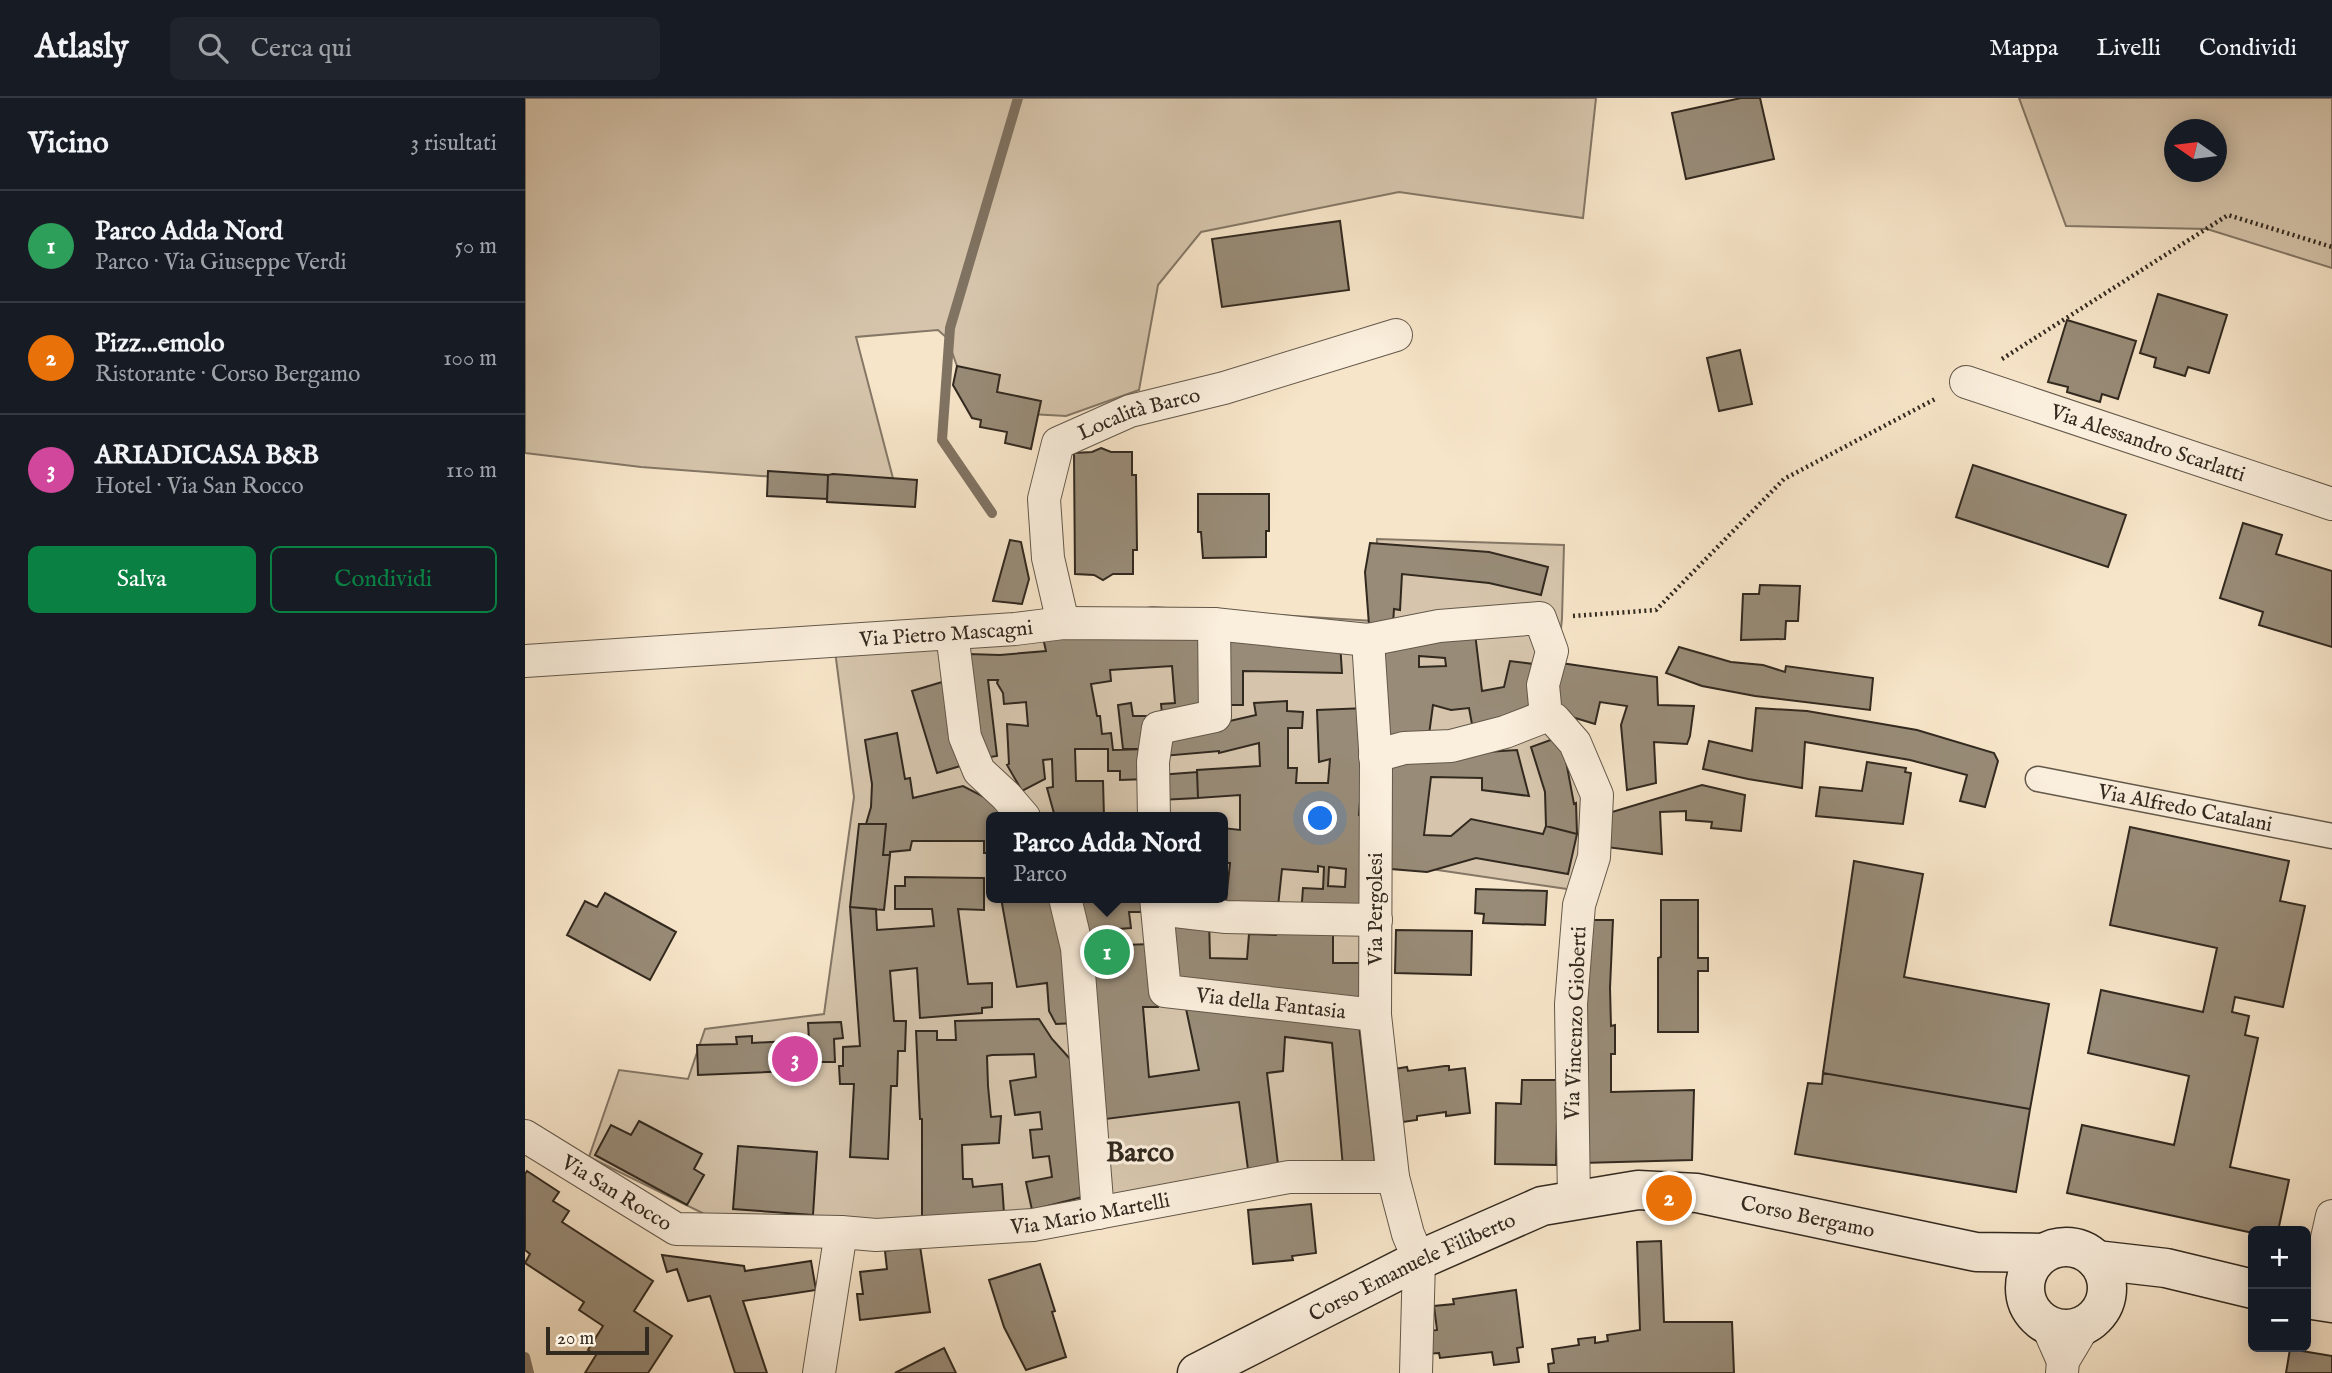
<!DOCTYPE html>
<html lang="it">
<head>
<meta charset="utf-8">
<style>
  :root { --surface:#171b24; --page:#20242c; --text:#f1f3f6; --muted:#9ea1a6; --line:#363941; --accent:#0b8043 }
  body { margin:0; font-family:"IM FELL English",serif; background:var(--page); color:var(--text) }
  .controls { position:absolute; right:21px; bottom:21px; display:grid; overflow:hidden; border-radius:10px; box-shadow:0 4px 18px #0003 }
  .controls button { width:63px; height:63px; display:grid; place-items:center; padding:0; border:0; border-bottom:2px solid var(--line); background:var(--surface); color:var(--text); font:35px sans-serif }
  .compass { position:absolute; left:1639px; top:21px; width:63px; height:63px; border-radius:50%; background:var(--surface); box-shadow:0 4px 18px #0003; rotate:284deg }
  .scale { position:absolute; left:21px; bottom:18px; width:103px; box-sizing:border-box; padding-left:7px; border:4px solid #32291f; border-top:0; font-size:19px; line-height:24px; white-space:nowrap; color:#32291f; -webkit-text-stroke:5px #faeedc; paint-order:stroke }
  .you { position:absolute; left:796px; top:721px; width:24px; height:24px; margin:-18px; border:5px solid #fff; border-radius:50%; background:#1a73e8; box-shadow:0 0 0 10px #1a73e833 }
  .badge { display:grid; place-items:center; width:46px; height:46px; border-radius:50%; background:var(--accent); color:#fff; font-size:23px; font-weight:700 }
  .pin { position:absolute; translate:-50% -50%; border:4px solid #fff; box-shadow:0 2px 7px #0006 }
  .popup { position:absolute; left:461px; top:714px; width:242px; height:91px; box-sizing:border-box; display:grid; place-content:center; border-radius:10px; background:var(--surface); filter:drop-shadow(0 2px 5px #0005); font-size:23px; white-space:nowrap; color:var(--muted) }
  .popup b { font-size:26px; color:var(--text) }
  .popup::after { content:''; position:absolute; left:50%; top:100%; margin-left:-14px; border:14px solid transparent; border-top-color:var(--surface) }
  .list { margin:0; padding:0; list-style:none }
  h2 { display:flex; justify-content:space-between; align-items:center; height:91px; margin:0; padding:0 28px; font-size:30px }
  h2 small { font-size:23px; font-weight:400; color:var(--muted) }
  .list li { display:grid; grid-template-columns:46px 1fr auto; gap:21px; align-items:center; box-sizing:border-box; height:112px; padding:0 28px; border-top:2px solid var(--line) }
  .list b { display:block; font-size:26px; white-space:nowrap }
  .list p { margin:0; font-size:23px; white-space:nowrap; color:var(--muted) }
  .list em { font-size:23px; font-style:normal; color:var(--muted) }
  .actions { display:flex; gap:14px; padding:21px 28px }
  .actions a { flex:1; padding:16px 0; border:2px solid var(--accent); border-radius:10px; text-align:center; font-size:24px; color:var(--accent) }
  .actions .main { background:var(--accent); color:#fff }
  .icon { flex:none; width:38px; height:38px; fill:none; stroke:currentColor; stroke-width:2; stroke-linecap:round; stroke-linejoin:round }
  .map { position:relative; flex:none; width:1807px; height:1275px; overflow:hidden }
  header { display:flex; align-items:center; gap:42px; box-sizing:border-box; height:98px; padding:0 35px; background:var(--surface); border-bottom:2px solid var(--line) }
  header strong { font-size:33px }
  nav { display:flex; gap:38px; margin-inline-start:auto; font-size:24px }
  .search { width:490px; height:63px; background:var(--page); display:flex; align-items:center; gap:18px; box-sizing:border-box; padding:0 24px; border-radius:10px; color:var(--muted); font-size:26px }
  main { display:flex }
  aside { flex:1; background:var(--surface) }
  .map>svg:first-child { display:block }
</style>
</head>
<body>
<header>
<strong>Atlasly</strong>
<div class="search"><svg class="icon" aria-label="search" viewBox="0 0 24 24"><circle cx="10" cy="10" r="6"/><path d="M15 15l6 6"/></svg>Cerca qui</div>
<nav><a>Mappa</a><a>Livelli</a><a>Condividi</a></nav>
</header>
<main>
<aside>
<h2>Vicino<small>3 risultati</small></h2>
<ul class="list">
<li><span class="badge" style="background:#2e9e5b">1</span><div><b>Parco Adda Nord</b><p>Parco · Via Giuseppe Verdi</p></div><em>50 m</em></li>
<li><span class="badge" style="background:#e8710a">2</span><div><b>Pizz...emolo</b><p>Ristorante · Corso Bergamo</p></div><em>100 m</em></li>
<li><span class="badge" style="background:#d1479c">3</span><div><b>ARIADICASA B&amp;B</b><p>Hotel · Via San Rocco</p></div><em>110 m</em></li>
</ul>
<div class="actions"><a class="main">Salva</a><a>Condividi</a></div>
</aside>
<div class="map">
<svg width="1807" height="1275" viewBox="0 0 1807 1275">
  <rect width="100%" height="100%" fill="#f7e5c9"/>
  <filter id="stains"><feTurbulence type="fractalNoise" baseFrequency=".00286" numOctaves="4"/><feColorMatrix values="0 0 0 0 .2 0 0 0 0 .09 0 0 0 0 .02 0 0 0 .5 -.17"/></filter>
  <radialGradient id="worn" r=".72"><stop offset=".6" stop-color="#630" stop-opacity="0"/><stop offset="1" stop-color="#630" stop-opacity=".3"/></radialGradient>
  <!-- green -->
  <path fill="#d6c5ac" stroke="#847766" stroke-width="2" fill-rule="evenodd" d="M0,0H1071L1058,120L874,94L676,134L633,187L614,292L541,318L448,313L422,240L413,232L331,239L370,388L116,369L0,355Z
    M1494,0H1807V170L1682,131L1541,128ZM1650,32H1692V74H1650Z
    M852,441L1039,447L1037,520L1031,584L1057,697L1056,793L858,764L870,1070L238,1145L64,1059L94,972L163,981L180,931L299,916L329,699L310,553L501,531L627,509L849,523ZM466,719H698V800H466Z"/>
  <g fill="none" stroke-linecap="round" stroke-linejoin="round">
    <!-- stream -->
    <path stroke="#807362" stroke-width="10" d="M467,415L417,342L425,230L493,0
      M0,1259L4,1275"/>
  </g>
  <!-- building -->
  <path fill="#988b77" stroke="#32291f" stroke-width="2" fill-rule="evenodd" d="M1216,0H1235L1249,61L1161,81L1147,15Z
    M815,123L824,192L697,209L687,141Z
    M1633,196L1702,217L1684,275L1663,269L1660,278L1629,269L1631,260L1615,255Z
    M1542,222L1611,243L1593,301L1577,296L1575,304L1542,294L1543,289L1523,284Z
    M1215,252L1227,306L1194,313L1182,260Z
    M432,268L475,277L472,294L516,303L506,351L480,345L482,334L455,329L456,322L447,320L428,287Z
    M576,350L586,354H607V377H611L612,452H608V476H588L578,482L569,477L550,476L549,355L567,354Z
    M1448,367L1601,417L1583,469L1431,419Z
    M243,373L303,377L302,401L242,398Z
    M308,376L392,382L390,409L302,404L303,377Z
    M673,396H744V433H741V459L678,460L676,434H673Z
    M1718,425L1757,437L1751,456L1807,473V549L1734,527L1738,514L1695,500Z
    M485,442L496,444L504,481L497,506L468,503Z
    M845,445L964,454L1023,469L1016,497L964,485L877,476L875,512L869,511L868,526L844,527L840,474Z
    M1235,487L1275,488L1273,523H1261L1260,541L1216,542L1218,496H1234Z
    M682,532L683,609L638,625L636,606L650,605L647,568L585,572L586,583L566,586L572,618H575L577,636L586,635L588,652L622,651V681L595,682V673H583V651H550L551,683H578L579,719H530L522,690L528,689L527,661L518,662L520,681L497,693L482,667L484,666L482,626L503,628L501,604L479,606L478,595L472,585L473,582H463L472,658L458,660L444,556L475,557L521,553L518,540Z
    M950,535L957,593L979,589L985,563L1008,566L1010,615L949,637L944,610L926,612L908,607L903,644L858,651L856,548ZM894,558L920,560L921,568L894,569Z
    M695,543L815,545L817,575L718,573V607H696Z
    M1154,549L1206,564L1238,567L1260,574L1261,568L1348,580L1345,612L1230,598L1177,588L1141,575Z
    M1036,565L1132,579L1133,607L1169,608L1165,638L1162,646L1129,644L1131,685L1102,692L1096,627L1102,608L1075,604L1070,626L1027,613Z
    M417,584L442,666L412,675L387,593Z
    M762,603V613L778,614L777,630H763V670H772L771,685H803L805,661L794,664L792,612L842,610L834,717H841L834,819L776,817L778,790L798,791L799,769L793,768V774L757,771L752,818L700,813L705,765H698V730L715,732V697L673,700L672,672L735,668L734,645L694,655V653L638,658L639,638L731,617L729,605ZM804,769L821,771L820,789L803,788Z
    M606,605L608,618H626L624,651H598L593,607Z
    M1231,610L1282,613L1392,632L1469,655L1473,663L1460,709L1435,703L1442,677L1385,662L1280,644L1277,690L1223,681L1178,671L1184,643L1227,653Z
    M372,635L380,681L385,680L388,700L438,688L463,701L486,719H466V755H459V743H387L385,752L365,754V757H358L361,726H341L346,709L347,686L340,642Z
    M1031,640L1041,663L1049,706L1051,705L1052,736L1021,728L1020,694L1006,649Z
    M992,652L1004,698L957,692V680L906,679L899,737L926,738L946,721L1018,736L1021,728L1052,736L1043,776L951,760L902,774L854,770L867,660Z
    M1342,664L1381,670L1380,674L1386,675L1378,726L1291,718L1295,689L1337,693Z
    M672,674L673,700L635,702L634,677Z
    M1177,687L1220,697L1216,733L1186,730L1187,724L1161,722V713L1135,714L1137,756L1081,749L1087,714Z
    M334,726H361L358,757H365L359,812L325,809Z
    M1605,729L1764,763L1755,803L1780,808L1758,909L1710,899L1707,914L1724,918L1720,937L1733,940L1705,1069L1764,1082L1753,1133H1728V1135L1542,1095L1557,1027L1649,1047L1664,978L1563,955L1576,892L1678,914L1692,850L1585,827Z
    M1329,763L1398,776L1379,879L1524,906L1505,1011L1298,975Z
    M380,779L459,780V812L433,811L443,886L467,885V909L457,910V915L395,920L392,870L365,873L369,923H381L380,953H373L372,988H366L363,1061L325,1059L329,986H315L314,968H318V949L335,948L325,809L351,811L352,832L409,828L407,811H370V788H380Z
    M951,791L1022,793L1020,827L958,825L959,816L950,815Z
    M80,795L151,834L125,882L42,837L60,803L72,809Z
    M476,800H529L552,925L531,926L524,913L522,885L492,889Z
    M552,800H627V814H604L606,830L594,831L596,847L627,846L632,874L633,909H618L624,979L674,972L660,906L833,919L850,1065L818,1069L807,945L760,939L758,973L742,975L754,1075L724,1079L714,1004L573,1022Z
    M1136,802H1173V860H1183V873H1173V934H1133V860L1136,859Z
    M643,816L684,820L685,860L722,861L724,836L751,837L752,824L808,828V865H840L839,902L645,887Z
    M1058,822H1088L1085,890L1086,928L1090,927V956H1086V994L1169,992L1167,1062L1057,1065Z
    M871,832L947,833L946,877L870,875Z
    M514,921L527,941L546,962L565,1097L507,1112L501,1084L527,1079L524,1058L508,1060L505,1032L517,1031L515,1014L490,1017L485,983L511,979L509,956L467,957L462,958L463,988L466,1019L476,1018L474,1045L437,1047L438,1081H447L448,1089L477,1086L479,1115L397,1126V1021H395L391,933H412V942H431L430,923Z
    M316,924L318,940L309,941L310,964H290V972L173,977L172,947L212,946L211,939L227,938V945L284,942L283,925Z
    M920,968H924V972L940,970L945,1015L921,1018V1014L892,1018V1022L870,1025L863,972L882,969L883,973Z
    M1298,975L1505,1011L1491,1094L1270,1056L1283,985L1297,986Z
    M997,982H1033L1031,1067L970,1066L971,1005L996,1006Z
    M114,1023L177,1056L169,1071L179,1077L162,1107L70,1057L86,1027L106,1037Z
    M213,1048L292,1054L288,1117L208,1111Z
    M2,1073L34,1094L28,1103L44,1113L37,1124L128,1183L109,1213L147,1238L123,1275H60L71,1257L63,1252L78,1228L54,1212L59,1204L0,1165L5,1156L0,1152V1076Z
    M786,1106L791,1155L767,1158L768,1162L728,1166L723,1112Z
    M1136,1143L1139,1224H1207L1209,1275H1024L1023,1266L1029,1265L1027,1251L1054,1247L1053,1241L1070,1239V1245L1083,1243L1082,1237L1115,1232L1112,1144Z
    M395,1148L405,1214L335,1222L332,1196H338L335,1174L362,1171L360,1153Z
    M137,1157L219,1168L220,1173L286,1163L291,1192L218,1203L242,1275H210L185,1198L163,1203L152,1171L142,1174Z
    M515,1166L530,1213L527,1214L541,1259L501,1272L479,1229L464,1182Z
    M991,1192L998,1249L992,1250L994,1264L969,1267L967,1254L915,1260L914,1255L900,1256L897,1234L912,1232L909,1208L929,1206L928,1201Z
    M419,1250L431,1275H370L403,1258Z
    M1765,1251L1807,1258V1275H1761Z"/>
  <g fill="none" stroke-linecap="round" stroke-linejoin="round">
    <defs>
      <g id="pedestrian">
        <path id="s1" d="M1513,681L1807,738"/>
      </g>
      <g id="minor">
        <path id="s2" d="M1441,284L1807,406"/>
        <path id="s3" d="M538,525L523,460L519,401L533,345L605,313L699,290L871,237"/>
        <path d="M427,535L440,639L454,673L481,698L499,719"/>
        <path d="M843,542L851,666L850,917L868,1079"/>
        <path id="s4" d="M0,563L490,531L538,525L689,526L843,542L914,528L1015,520L1027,553L1018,587L1021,618L1029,621L1050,645L1072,697L1069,759L1054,807L1046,906L1049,1102"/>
        <path d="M850,658L879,650L926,648L980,634L1021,618"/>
        <path d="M629,719L628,664L633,630L690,618L689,526"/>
        <path d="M540,800L552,850L573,1115"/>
        <path id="s5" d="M631,800L640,893L850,917"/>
        <path d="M633,811L701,819L851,822"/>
        <path id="s6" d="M0,1038L151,1131L316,1134L351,1137L508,1127L764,1079H868L883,1136L894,1162L891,1275"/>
        <path d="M1788,1202L1807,1118"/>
        <path d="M1522,1227L1538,1263"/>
        <path d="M294,1275L316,1134"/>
        <path d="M1537,1275L1538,1263L1559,1228"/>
      </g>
      <g id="secondary">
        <circle cx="1541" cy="1190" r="41"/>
        <path d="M1571,1162L1641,1170L1728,1191"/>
        <path d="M1781,1201L1807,1205"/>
        <path id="s7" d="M672,1275L894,1162L1017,1108L1113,1092L1172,1095L1451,1154L1518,1155"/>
      </g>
    </defs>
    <!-- pedestrian casing -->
    <use href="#pedestrian" stroke="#63584a" stroke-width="27"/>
    <!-- minor casing -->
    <use href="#minor" stroke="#63584a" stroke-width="34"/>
    <!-- secondary casing -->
    <use href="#secondary" stroke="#32291f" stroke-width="41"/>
    <!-- path -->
    <path stroke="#32291f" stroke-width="4.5" stroke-dasharray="2 3.5" stroke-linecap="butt" d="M1477,261L1703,117L1807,149
      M1048,518L1131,512L1259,381L1412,300"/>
    <!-- pedestrian -->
    <use href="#pedestrian" stroke="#faeedc" stroke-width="24"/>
    <!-- minor -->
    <use href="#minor" stroke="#faeedc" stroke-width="32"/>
    <!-- secondary -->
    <use href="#secondary" stroke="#faeedc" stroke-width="38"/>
  </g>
  <g text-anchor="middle" stroke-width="6" stroke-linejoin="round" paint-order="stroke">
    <!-- street labels -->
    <g font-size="21" fill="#32291f" stroke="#faeedc">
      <text dy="7" stroke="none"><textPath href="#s3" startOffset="270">Località Barco</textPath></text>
      <text dy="7" stroke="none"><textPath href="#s2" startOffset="192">Via Alessandro Scarlatti</textPath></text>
      <text dy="7" stroke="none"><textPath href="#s4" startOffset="422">Via Pietro Mascagni</textPath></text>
      <text dy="7" stroke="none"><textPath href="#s1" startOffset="150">Via Alfredo Catalani</textPath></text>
      <text transform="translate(850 811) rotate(-90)" y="7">Via Pergolesi</text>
      <text dy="7" stroke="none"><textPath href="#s5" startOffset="200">Via della Fantasia</textPath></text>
      <text transform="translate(1050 925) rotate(-88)" y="7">Via Vincenzo Gioberti</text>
      <text dy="7" stroke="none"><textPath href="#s6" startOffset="108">Via San Rocco</textPath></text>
      <text dy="7" stroke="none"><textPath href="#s6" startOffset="593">Via Mario Martelli</textPath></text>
      <text dy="7" stroke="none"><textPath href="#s7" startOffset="653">Corso Bergamo</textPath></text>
      <text dy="7" stroke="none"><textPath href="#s7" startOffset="240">Corso Emanuele Filiberto</textPath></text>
    </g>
    <!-- district labels -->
    <g font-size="28" font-weight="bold" fill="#32291f" stroke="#faeedc">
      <text x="615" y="1063">Barco</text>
    </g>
  </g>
  <rect width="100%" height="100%" filter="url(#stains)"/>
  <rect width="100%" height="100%" fill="url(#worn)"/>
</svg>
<div class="controls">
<button>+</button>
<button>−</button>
</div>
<svg class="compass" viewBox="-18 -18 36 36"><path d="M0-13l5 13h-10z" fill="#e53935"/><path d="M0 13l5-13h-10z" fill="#9ea1a6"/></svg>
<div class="scale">20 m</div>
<div class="you"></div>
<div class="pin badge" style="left:582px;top:854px;background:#2e9e5b">1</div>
<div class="popup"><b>Parco Adda Nord</b>Parco</div>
<div class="pin badge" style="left:1144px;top:1100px;background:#e8710a">2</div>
<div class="pin badge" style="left:270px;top:961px;background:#d1479c">3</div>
</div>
</main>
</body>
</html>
